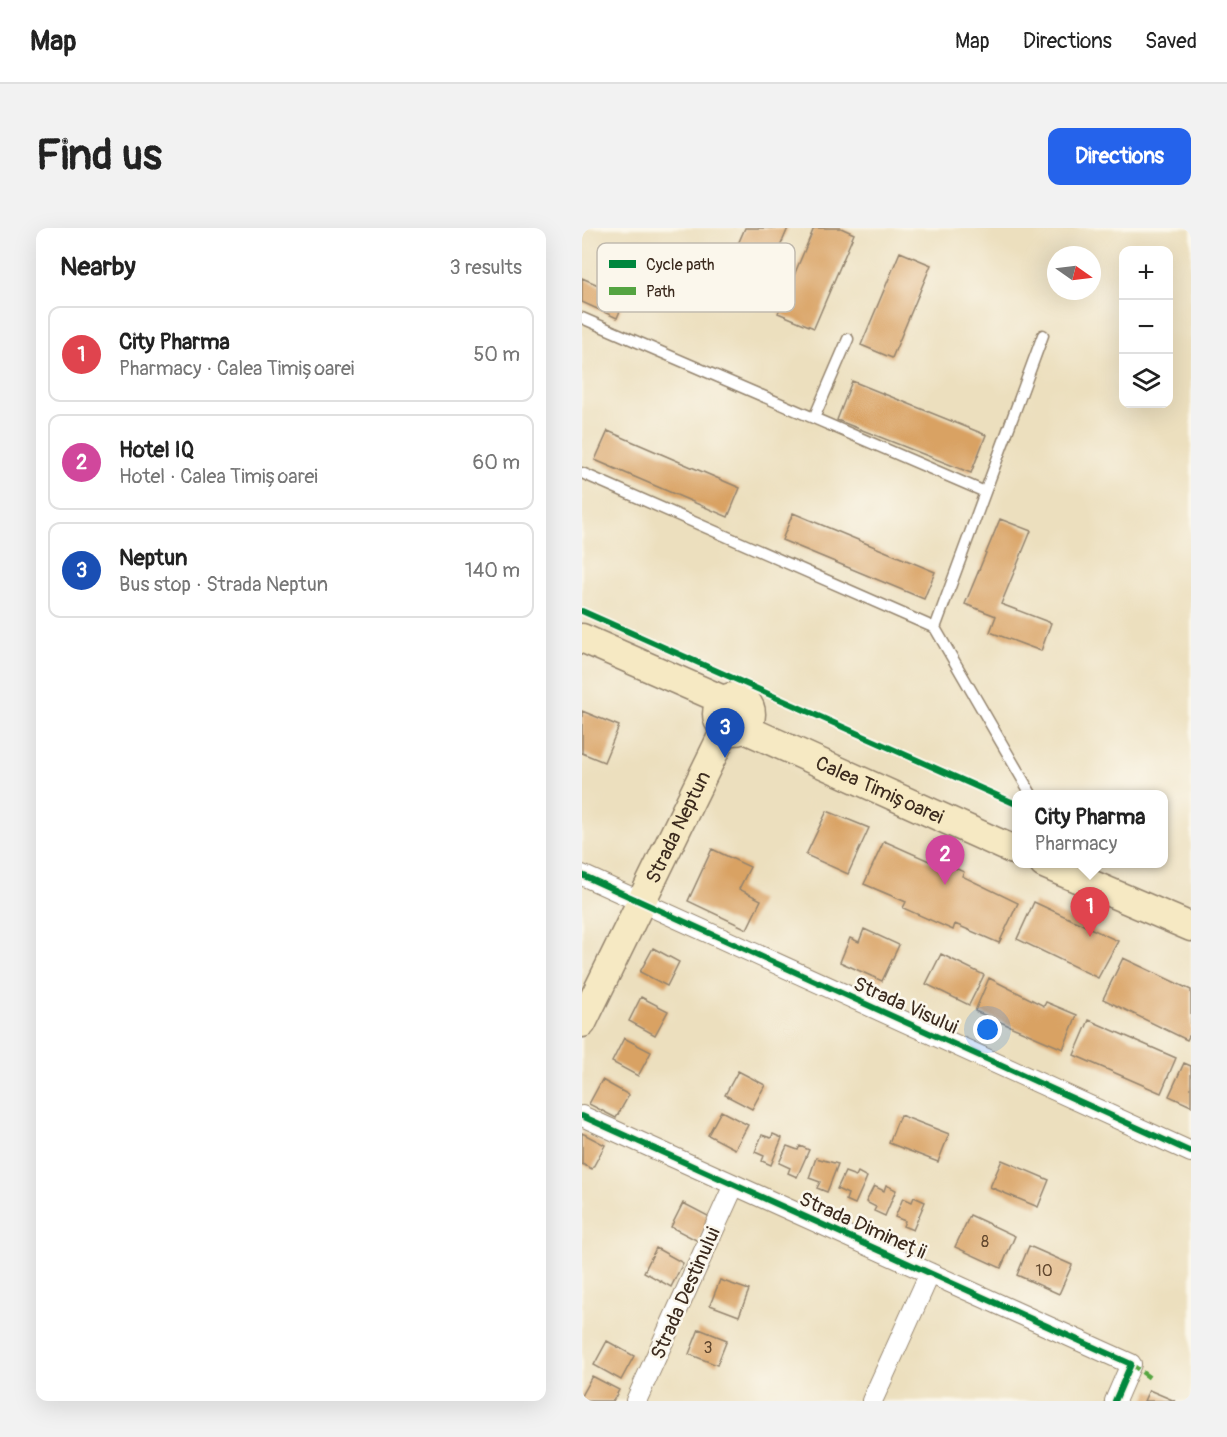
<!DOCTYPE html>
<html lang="en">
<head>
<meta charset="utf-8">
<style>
  :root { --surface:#fff; --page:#f2f2f2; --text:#222; --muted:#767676; --line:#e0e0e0; --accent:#2563eb }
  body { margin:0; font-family:Pangolin,sans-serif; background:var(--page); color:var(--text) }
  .controls { position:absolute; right:18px; top:18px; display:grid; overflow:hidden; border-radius:12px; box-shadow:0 6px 24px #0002 }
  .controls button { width:54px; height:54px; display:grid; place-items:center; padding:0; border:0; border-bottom:2px solid var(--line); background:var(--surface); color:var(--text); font:30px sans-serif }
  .compass { position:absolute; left:465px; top:18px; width:54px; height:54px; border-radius:50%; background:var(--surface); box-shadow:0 6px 24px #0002; rotate:104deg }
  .you { position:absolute; left:406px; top:802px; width:21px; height:21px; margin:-15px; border:4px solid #fff; border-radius:50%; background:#1a73e8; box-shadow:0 0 0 9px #1a73e833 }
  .badge { display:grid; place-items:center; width:39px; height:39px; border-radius:50%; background:var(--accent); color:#fff; font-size:20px; font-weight:700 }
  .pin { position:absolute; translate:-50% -50px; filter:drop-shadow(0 2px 3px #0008) }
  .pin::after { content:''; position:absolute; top:32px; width:21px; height:18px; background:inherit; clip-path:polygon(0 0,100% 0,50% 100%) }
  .popup { position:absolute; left:430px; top:562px; width:156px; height:78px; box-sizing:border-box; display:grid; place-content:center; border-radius:12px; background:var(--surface); filter:drop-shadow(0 2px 4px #0005); font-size:20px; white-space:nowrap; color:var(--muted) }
  .popup b { font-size:22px; color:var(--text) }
  .popup::after { content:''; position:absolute; left:50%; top:100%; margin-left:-12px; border:12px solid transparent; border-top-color:var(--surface) }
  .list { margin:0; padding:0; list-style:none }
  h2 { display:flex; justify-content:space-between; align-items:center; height:78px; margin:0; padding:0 24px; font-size:26px }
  h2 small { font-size:20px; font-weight:400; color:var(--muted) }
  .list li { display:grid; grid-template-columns:39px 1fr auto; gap:18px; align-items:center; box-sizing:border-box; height:96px; margin:0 12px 12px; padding:0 12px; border:2px solid var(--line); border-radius:12px }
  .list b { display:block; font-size:22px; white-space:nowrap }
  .list p { margin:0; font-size:20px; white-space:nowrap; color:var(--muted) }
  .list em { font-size:20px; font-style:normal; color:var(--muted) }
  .icon { flex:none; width:33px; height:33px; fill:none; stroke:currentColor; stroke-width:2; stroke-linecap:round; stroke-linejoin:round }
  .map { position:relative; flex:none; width:609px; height:1173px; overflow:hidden; border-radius:12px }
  header { display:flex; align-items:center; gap:36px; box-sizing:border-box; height:84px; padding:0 30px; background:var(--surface); border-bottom:2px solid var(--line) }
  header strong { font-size:28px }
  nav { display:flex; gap:33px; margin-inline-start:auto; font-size:21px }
  .intro { display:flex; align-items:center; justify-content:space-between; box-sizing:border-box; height:144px; padding:0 36px }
  h1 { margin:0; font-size:42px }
  .button { padding:15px 27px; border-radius:12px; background:var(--accent); color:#fff; font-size:21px; font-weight:700 }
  main { display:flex; gap:36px; padding:0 36px }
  aside { flex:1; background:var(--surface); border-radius:12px; box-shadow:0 6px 24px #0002 }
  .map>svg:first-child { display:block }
</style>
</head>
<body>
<header>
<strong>Map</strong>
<nav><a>Map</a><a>Directions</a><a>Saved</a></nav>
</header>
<div class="intro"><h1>Find us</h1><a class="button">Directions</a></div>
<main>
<aside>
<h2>Nearby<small>3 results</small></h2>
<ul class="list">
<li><span class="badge" style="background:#e0444e">1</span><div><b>City Pharma</b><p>Pharmacy · Calea Timișoarei</p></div><em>50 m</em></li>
<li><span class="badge" style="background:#d1479c">2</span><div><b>Hotel IQ</b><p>Hotel · Calea Timișoarei</p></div><em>60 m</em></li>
<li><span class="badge" style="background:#1a4fb4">3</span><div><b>Neptun</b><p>Bus stop · Strada Neptun</p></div><em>140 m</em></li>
</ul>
</aside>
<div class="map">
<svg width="609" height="1173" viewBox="0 0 609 1173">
  <rect width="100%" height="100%" fill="#fbf7ec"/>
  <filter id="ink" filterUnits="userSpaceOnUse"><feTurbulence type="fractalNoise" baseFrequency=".0167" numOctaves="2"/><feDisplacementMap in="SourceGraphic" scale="12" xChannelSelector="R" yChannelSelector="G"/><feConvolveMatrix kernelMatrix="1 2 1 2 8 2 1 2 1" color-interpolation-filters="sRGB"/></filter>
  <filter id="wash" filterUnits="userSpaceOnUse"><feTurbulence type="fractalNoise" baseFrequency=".008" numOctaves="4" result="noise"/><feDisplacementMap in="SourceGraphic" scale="24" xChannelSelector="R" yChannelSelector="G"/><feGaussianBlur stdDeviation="1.35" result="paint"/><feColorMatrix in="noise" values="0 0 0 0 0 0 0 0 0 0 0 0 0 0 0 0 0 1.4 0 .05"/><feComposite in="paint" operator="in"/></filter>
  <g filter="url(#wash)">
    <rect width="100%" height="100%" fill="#ecdfbe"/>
    <g id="blocks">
      <!-- building -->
      <path fill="#d9a263" d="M163,0H206L174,75L137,60Z
        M232,0H259L272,6L232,100L196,85Z
        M318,24L349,37L310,130L279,117Z
        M0,50L44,69L35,90L0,74Z
        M270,153L404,207L389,245L255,192Z
        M26,203L158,260L146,289L13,232Z
        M211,285L353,344L342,371L200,312Z
        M418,291L449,303L419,376L469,395L459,423L408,404L414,388L383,376Z
        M0,483L37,498L22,534L0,525Z
        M245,583L287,600L266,646L224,627Z
        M302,613L356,637L357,633L382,644L380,648L436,675L417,715L373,696L371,702L321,680L324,674L282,656Z
        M130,621L168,639L157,661L179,672L165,701L106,673Z
        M452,674L536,713L516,750L435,711Z
        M282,701L317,717L300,753L258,734L268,710L277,714Z
        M71,720L97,734L85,758L58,744Z
        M359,726L402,747L387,777L344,756Z
        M541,730L609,762V804L605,812L521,771Z
        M407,750L462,778L464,774L495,787L481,821L393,783Z
        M59,769L86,783L73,807L47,793Z
        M507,792L594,830L579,865L492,827Z
        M42,810L69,824L56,848L30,834Z
        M602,835L609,838V878L587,868Z
        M156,843L183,857L170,881L143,867Z
        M20,852L47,867L34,890L7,876Z
        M139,883L166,897L153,921L126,907Z
        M318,887L367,906L356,934L307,915Z
        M0,905L23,917L10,941L0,936Z
        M191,906L200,910L189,937L180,933L182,928L173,924L180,907L189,910Z
        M205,918L216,922L218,918L227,922L215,949L206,945L208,940L197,935Z
        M234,930L256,936L245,964L235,960L238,954L227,950Z
        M420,932L467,952L456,979L408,959Z
        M263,944L274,948L276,944L285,949L273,976L264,972L266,966L255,961Z
        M304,957L314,962L303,988L292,983L294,979L284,974L292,958L302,963Z
        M332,969L343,974L331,1002L321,998L323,993L313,989L321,970L330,974Z
        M101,975L128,989L116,1013L89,999Z
        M388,987L433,1008L419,1040L373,1019Z
        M447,1018L490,1037L477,1066L435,1047Z
        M74,1020L101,1035L89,1059L62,1044Z
        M138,1052L167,1062L157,1088L128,1077Z
        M117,1101L145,1112L135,1137L107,1126Z
        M25,1113L52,1128L39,1152L12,1137Z
        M10,1148L37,1162L31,1173H0V1166Z
        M567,1162L593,1173H562Z"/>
    </g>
  </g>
  <g filter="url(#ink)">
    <use href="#blocks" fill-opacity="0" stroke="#94846e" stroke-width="1.5"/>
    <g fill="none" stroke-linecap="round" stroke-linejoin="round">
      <defs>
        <path id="lane" d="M0,90L403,264
          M232,190L266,111
          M0,245L353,400L449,566
          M353,400L461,107"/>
        <path id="street" d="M0,647L609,924
          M0,888L549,1136L533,1173
          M54,1173L152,957
          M290,1173L348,1045"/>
        <g id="secondary">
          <path d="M0,410L141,472"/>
          <circle cx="152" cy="486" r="17"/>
          <path id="s1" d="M161,500L434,623"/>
          <path d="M462,636L609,699"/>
          <path id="s2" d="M0,795L144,500"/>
        </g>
      </defs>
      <!-- lane casing -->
      <use href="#lane" stroke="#94846e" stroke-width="13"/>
      <!-- street casing -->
      <use href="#street" stroke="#94846e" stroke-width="22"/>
      <!-- secondary casing -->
      <use href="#secondary" stroke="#94846e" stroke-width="31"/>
      <!-- lane -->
      <use href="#lane" stroke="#fff" stroke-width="10"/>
      <!-- street -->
      <use href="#street" stroke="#fff" stroke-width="20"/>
      <!-- secondary -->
      <use href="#secondary" stroke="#f6e9c3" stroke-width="28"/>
      <!-- quiet -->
      <path stroke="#54a441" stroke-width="4.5" stroke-dasharray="9 4.5" stroke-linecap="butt" d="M549,1136L568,1150"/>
      <defs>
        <path id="cycleway" d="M0,383L434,576
          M0,647L609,924
          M0,888L549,1136L533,1173"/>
      </defs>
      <!-- cycleway casing -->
      <use href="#cycleway" stroke="#fbf7ec" stroke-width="10"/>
      <!-- cycleway -->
      <use href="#cycleway" stroke="#00873e" stroke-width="6"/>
    </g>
  </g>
  <g text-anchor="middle" stroke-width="5" stroke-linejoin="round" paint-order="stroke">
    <!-- number labels -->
    <g font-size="16" fill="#62482f">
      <text x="403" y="1019">8</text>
      <text x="462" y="1048">10</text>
      <text x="126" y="1125">3</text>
    </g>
    <!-- street labels -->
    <g font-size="20" fill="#3b2a1e" stroke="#fbf7ec">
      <text dy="7" stroke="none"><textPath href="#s1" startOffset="150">Calea Timișoarei</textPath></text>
      <text dy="7" stroke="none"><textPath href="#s2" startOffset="218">Strada Neptun</textPath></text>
      <text transform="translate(324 777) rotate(24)" y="7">Strada Visului</text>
      <text transform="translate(281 997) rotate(24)" y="7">Strada Dimineții</text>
      <text transform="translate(103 1065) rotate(-66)" y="7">Strada Destinului</text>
    </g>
  </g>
  <!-- legend -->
  <rect x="15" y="15" width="198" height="69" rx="9" fill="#fbf7ec" stroke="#c1baae" stroke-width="1.5"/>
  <rect x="27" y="32" width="27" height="8" fill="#00873e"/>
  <rect x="27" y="59" width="27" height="8" fill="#54a441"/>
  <g font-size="16" fill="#3b2a1e">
    <text x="64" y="42">Cycle path</text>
    <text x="64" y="69">Path</text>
  </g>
</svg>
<div class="controls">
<button>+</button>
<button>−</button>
<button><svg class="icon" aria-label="layers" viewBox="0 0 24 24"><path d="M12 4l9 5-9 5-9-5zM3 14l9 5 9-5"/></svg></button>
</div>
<svg class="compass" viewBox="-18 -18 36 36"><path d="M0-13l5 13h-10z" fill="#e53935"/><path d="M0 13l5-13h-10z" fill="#767676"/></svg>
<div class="you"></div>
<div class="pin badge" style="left:508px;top:709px;background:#e0444e">1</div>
<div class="popup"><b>City Pharma</b>Pharmacy</div>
<div class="pin badge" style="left:363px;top:657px;background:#d1479c">2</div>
<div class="pin badge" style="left:143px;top:530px;background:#1a4fb4">3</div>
</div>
</main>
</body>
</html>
